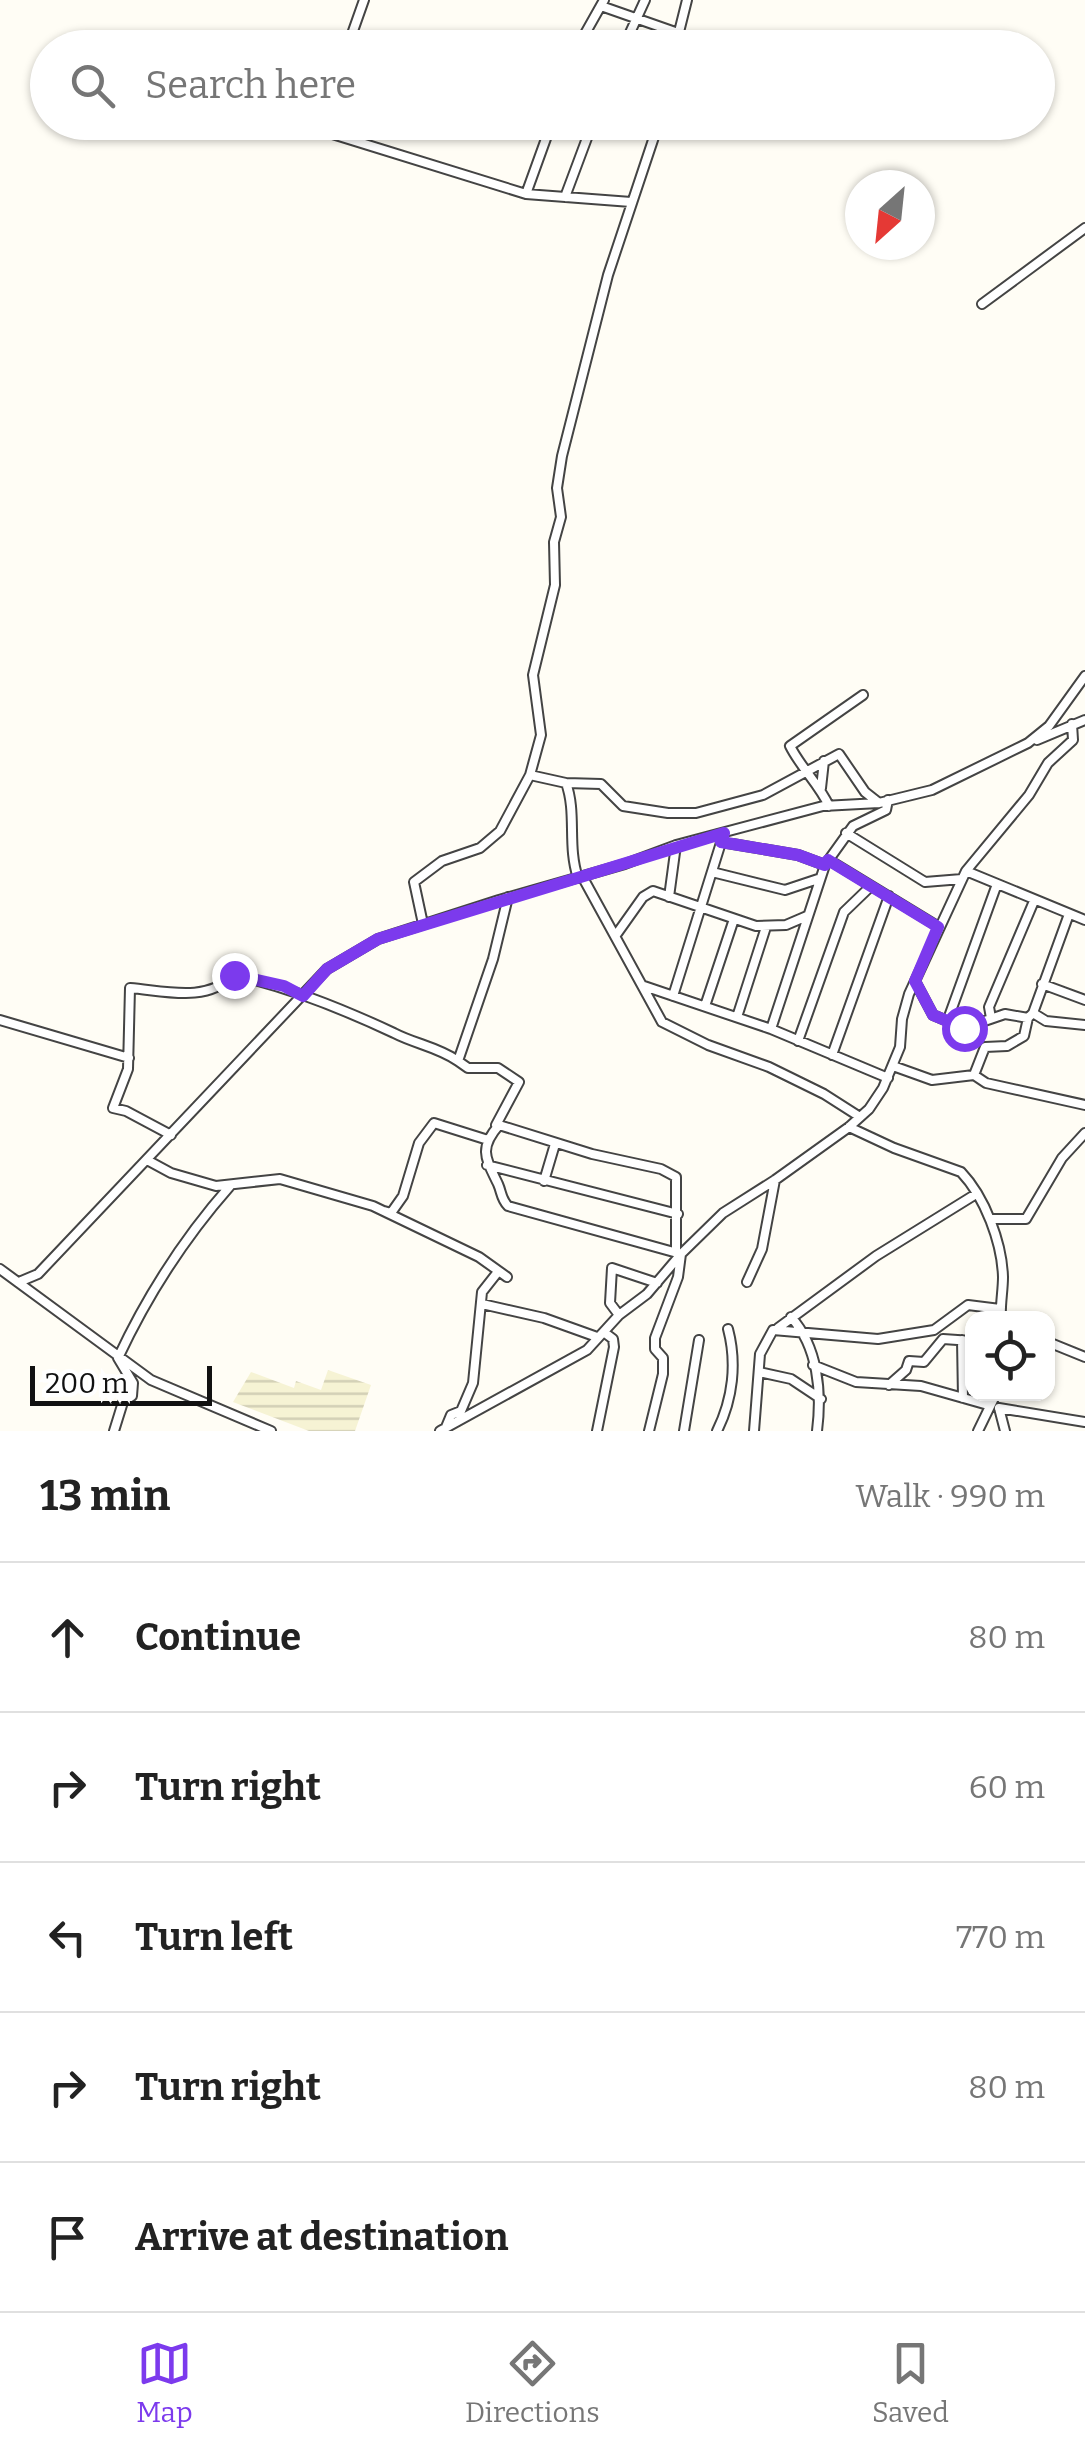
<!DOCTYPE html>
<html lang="en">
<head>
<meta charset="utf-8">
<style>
  :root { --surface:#fff; --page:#f6f6f6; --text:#222; --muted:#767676; --line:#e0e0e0; --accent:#7c3aed }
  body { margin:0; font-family:Bitter,serif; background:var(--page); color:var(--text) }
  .controls { position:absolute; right:30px; bottom:30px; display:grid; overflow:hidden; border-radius:20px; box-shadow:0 2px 8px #0004 }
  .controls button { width:90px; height:90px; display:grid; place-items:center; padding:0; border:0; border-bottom:2px solid var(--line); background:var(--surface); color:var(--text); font:50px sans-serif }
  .compass { position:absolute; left:845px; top:170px; width:90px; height:90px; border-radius:50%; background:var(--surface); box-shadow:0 2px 8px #0004; rotate:207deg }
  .scale { position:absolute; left:30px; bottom:25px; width:182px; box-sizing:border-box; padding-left:10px; border:5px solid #111; border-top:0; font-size:28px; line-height:35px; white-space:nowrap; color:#111; -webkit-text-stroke:8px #fff; paint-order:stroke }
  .stop { position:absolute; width:30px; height:30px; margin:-22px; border:8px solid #7c3aed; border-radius:50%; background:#fff }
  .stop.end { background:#7c3aed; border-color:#fff; box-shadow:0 2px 10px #0008 }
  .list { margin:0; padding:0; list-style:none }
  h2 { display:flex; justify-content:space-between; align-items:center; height:130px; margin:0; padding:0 40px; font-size:42px }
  h2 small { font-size:32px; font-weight:400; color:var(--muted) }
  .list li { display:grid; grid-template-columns:65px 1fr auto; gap:30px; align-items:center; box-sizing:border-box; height:150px; padding:0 40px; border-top:2px solid var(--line) }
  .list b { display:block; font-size:38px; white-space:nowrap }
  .list em { font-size:32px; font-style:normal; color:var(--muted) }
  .icon { flex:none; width:55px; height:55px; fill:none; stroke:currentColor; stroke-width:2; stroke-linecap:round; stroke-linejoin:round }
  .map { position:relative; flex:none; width:1085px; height:1431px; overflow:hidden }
  .search { position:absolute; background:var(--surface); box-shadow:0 2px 8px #0004; left:30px; right:30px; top:30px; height:110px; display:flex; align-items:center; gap:25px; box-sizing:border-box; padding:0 35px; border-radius:55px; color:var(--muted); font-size:38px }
  .sheet { height:880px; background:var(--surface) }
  nav { display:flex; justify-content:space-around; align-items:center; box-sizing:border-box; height:140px; border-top:2px solid var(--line); background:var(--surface); font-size:28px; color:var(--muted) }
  nav a { display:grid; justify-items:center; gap:5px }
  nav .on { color:var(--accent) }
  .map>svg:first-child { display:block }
</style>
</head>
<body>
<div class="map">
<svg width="1085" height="1431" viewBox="0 0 1085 1431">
  <defs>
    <pattern id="farmland-rules" width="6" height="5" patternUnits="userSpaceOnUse" patternTransform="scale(2.5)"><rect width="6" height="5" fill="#f6f3d4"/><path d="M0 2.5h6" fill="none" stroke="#d2cfb5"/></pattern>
  </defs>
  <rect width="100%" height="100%" fill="#fffdf5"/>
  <!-- farmland -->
  <path fill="url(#farmland-rules)" d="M328,1370L371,1385L355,1431H309L233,1402L251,1372L294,1388L296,1381L321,1390Z"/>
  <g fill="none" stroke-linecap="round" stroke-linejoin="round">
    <defs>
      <path id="street" d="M601,6L678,33
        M347,48L364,0
        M577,48L604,0
        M623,48L645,0
        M675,48L687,0
        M322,122L329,133L526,194L631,202
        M526,194L552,122
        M565,197L593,122
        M982,304L1085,228
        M1037,740L1085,720
        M530,775L566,783L601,784L623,806L668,813H696L763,795L839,754L865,792L879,803
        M566,783C577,813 567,846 578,878
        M821,788L824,761
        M829,806C819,784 801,768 790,746L863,695
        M846,833L925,882L962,879
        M721,842L798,855L825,865
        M829,860L939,927
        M966,871L1085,920
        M712,872L785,890L818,879
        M582,876L662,1022L708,1045L769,1067L824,1094L860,1117
        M669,897L676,845
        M423,924L414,882L442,861L480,848L500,831L530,775L541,735L533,675L555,585L554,542L561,517L557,488L562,456L608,275L659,122
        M616,935L643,897L653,891L756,926L786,925L807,916
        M915,981L933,1015L964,1028L1005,1014L1028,1018L1033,1013L1046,1021L1085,1025
        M1042,984L1085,1000
        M644,986L771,1029L888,1078
        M673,996L724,833
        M705,1006L734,919
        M1033,1013L1069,914
        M737,1017L766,927
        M991,1018L989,1007L1034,901
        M0,1020L129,1058
        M947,1022L997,884
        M771,1029L825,865L853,826L886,810L888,800
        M798,1041L844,912L871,886
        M832,1055L889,896
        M893,1066L932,1080L974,1075L986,1083L1085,1105
        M974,1075L985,1047L1007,1046L1024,1036L1028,1018
        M496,1125L519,1082L498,1068H468L458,1061L493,959L508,897
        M849,1127L894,1148L961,1172C985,1197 1002,1243 1003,1277C1003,1291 1000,1305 1001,1318
        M171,1135L126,1111L113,1108L128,1069L130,988C166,991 206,1003 234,975C289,987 343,1009 394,1033C415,1044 438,1047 458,1061
        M147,1160L171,1173L216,1186L280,1179L373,1206L479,1257L507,1277
        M487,1165L678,1214
        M544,1181L555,1144
        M384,1211L391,1213L403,1196L419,1143L434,1123L488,1140
        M990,1219H1026L1062,1158L1085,1133
        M676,1252V1177L661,1169L592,1154L499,1125C478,1149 486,1159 498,1184C502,1193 501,1199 508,1206L681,1254
        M0,1269L151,1380L271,1431
        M19,1282L38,1274L327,969L378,939L499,900L625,864L676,845L823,806L879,803L932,790L1028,743L1049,726L1085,676
        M747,1282L762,1249L775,1180
        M482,1304L544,1318L597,1337
        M619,1315L610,1303L612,1268L657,1283
        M791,1317C818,1347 822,1392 817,1431
        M778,1328L876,1256L976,1194
        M962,1340L963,1398
        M1048,1342L1085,1357
        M813,1365L856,1382L921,1386L988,1405
        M759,1372L791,1379L821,1399
        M889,1385L906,1370L909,1361L924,1362L943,1339L972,1341
        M999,1408L1085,1422
        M999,1408L1005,1431
        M446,1427L451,1415L461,1411L473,1383L482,1292L497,1273
        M114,1431L123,1402L132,1396L133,1383L118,1358C147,1296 185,1237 230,1186
        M440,1431L587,1350L619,1315L647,1294L681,1254L723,1213L775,1180L849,1127L869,1109L883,1088L900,1047L902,1019L909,994L966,871L1029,795L1048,763L1073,740L1072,724
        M597,1431L614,1347L613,1339L605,1333
        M649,1431L663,1374V1358L655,1349V1338L678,1277L681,1254
        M684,1431L699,1340
        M717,1431C733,1399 737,1363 728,1329
        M754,1431L760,1354L773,1330L878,1339L934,1330L968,1305L1000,1309
        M978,1431L996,1394"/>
    </defs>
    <!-- street casing -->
    <use href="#street" stroke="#444" stroke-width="12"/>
    <!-- street -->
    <use href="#street" stroke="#fff" stroke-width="8"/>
  </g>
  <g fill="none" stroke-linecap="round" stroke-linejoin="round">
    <!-- route -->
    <path stroke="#7c3aed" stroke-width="12" d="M234,975L284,986L303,996L327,969L378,939L724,833L721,842L798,855L825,865L828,860L938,927L915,981L933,1015L964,1028"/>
  </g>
</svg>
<div class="controls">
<button><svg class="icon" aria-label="locate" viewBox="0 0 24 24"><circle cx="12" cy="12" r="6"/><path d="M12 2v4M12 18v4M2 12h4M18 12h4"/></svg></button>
</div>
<svg class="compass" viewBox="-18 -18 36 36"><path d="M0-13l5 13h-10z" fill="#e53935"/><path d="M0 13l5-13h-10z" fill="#767676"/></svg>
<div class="scale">200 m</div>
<div class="stop" style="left:964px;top:1028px"></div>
<div class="stop end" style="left:234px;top:975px"></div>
<div class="search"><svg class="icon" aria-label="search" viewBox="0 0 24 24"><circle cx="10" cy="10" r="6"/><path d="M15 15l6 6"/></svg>Search here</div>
</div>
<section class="sheet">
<h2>13 min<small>Walk · 990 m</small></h2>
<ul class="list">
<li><svg class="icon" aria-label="ahead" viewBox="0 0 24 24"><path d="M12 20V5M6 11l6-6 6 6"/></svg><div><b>Continue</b></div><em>80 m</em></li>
<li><svg class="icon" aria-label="right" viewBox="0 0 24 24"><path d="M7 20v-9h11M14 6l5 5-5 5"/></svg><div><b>Turn right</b></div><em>60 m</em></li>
<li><svg class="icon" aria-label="left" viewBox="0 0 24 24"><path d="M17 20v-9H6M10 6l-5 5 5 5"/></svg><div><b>Turn left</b></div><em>770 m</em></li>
<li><svg class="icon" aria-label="right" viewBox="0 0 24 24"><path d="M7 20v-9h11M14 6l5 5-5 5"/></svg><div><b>Turn right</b></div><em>80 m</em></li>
<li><svg class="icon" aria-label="arrive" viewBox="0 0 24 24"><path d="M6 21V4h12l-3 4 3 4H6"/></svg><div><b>Arrive at destination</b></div></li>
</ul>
</section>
<nav>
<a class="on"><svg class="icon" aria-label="map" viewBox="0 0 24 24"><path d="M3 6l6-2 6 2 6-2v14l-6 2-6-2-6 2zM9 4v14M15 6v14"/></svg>Map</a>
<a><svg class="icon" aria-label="directions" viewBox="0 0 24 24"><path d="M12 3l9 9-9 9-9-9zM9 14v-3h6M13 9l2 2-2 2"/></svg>Directions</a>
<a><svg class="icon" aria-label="saved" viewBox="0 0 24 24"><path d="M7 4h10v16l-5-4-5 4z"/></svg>Saved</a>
</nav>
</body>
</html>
